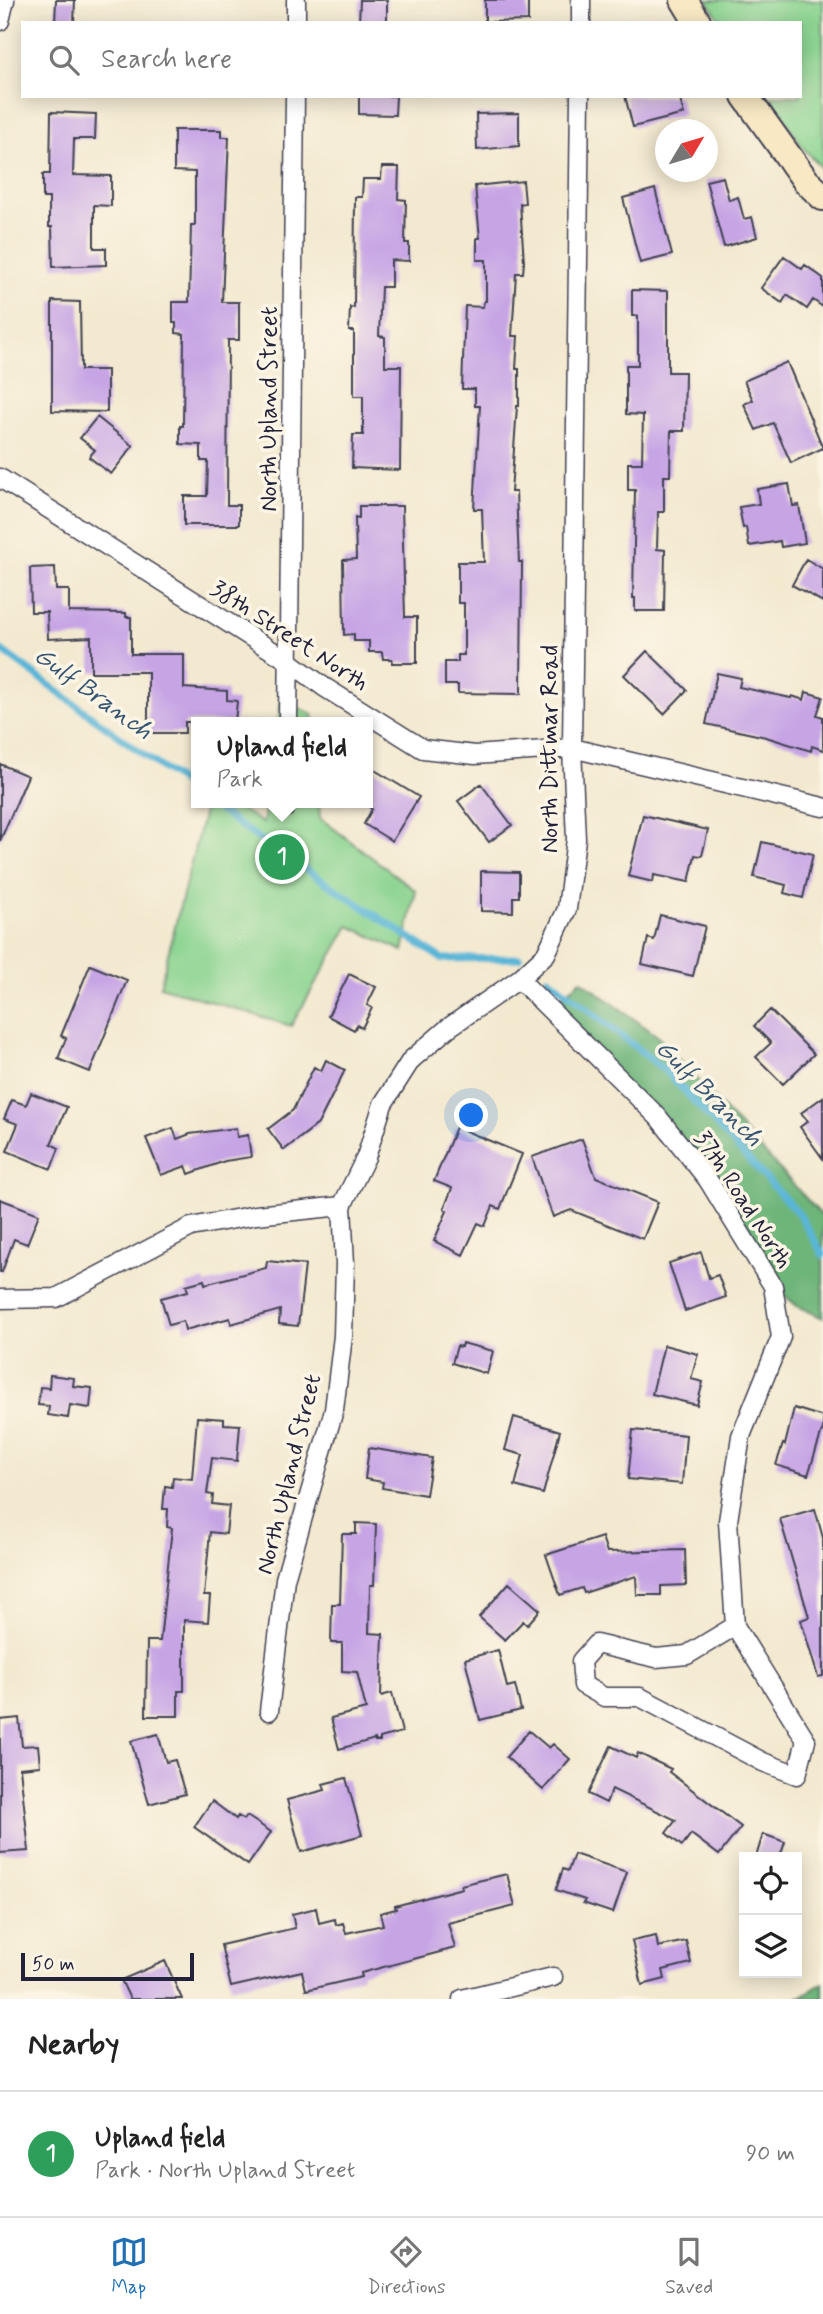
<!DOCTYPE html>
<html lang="en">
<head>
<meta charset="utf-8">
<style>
  :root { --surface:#fff; --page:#f2f2f2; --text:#222; --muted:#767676; --line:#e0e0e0; --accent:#1f6fb2 }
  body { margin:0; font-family:Mynerve,sans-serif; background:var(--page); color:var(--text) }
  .controls { position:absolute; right:21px; bottom:21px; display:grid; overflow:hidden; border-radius:0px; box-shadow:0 4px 18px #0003 }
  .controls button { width:63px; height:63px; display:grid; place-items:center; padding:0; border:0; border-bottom:2px solid var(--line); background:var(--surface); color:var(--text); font:35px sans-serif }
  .compass { position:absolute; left:655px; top:119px; width:63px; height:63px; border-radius:50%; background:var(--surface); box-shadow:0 4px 18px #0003; rotate:52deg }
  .scale { position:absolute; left:21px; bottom:18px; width:173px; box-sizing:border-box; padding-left:7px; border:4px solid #22223b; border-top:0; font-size:19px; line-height:24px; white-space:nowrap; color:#22223b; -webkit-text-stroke:5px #fcf5e5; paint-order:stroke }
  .you { position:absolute; left:472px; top:1116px; width:24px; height:24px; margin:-18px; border:5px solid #fff; border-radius:50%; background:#1a73e8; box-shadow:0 0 0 10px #1a73e833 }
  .badge { display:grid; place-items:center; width:46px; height:46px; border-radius:50%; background:var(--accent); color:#fff; font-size:23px; font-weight:700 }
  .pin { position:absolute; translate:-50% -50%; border:4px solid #fff; box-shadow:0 2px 7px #0006 }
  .popup { position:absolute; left:191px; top:717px; width:182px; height:91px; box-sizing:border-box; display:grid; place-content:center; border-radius:0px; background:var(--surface); filter:drop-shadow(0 2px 5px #0005); font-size:23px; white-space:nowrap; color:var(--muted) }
  .popup b { font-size:26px; color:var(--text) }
  .popup::after { content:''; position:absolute; left:50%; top:100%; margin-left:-14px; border:14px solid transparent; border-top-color:var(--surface) }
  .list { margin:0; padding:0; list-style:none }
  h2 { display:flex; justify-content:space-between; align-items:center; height:91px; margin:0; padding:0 28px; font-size:30px }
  h2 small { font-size:23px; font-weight:400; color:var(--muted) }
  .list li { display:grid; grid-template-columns:46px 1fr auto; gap:21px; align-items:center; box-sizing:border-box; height:126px; padding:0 28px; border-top:2px solid var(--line) }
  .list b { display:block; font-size:26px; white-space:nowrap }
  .list p { margin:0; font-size:23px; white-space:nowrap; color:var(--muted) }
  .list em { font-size:23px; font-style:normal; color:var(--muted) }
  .icon { flex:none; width:38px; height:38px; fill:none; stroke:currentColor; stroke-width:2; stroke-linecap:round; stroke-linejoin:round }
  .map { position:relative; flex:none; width:823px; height:1999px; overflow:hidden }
  .search { position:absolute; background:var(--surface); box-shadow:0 4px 18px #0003; left:21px; right:21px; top:21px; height:77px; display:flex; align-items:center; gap:18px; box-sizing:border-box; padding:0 24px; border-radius:0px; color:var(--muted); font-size:26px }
  .sheet { height:217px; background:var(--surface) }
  nav { display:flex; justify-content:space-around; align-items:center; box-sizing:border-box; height:98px; border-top:2px solid var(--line); background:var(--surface); font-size:19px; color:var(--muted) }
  nav a { display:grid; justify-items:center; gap:4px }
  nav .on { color:var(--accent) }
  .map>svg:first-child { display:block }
</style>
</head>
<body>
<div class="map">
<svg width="823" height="1999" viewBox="0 0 823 1999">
  <rect width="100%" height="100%" fill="#fcf5e5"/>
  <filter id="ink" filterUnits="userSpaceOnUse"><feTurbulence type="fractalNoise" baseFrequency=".0143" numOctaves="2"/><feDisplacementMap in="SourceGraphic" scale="14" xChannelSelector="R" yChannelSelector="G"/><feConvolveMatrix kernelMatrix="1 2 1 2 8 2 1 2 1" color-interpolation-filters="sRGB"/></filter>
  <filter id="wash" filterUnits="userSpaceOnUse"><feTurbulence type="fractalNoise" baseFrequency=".00686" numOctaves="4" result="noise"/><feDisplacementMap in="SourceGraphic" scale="28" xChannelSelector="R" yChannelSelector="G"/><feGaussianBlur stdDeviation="1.57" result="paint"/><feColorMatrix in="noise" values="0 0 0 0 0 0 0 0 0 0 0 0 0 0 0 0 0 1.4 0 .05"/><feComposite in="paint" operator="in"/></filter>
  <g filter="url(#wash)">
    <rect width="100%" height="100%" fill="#f3e9d0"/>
    <!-- green -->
    <path fill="#89d38f" stroke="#567a65" stroke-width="2" d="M707,0H823V170L804,149L770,96H800V23H722Z
      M281,701L313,714L314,722H278Z
      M206,803H230L263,823L266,803H319L320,818L416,891L403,951L349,926L291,1026L160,986Z"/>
    <!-- forest -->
    <path fill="#6eb57a" stroke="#486c5a" stroke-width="2" d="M581,980L656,1035L823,1217V1318L797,1306L773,1286L708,1180L549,1008Z
      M823,1983V1999H797Z"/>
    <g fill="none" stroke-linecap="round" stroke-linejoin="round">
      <!-- stream -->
      <path stroke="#59b5d7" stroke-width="7" d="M0,649L196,793
        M209,803L243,828L442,959L520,958
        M548,978L667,1072L799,1214L823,1255"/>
    </g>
    <g id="blocks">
      <!-- building -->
      <path fill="#c7a5e5" d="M56,0H75L74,23H55Z
        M360,0H387V23H359Z
        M485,0H528V21L485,22Z
        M359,96H396L395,115L359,114Z
        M625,96H679L684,114L633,127Z
        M51,112L96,114L95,139H74L73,175L111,176V206L94,205V248H106V265L53,267L52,227H49V198H43V174H50Z
        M519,113V146L477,150L476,114Z
        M174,130H221V137H229L222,302H239V340H228L227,505H239V525H184V496H207L208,461H201V445L180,444V426H183L184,334L176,333V323H173V302H189L191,225H195V172L174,171Z
        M382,167H399L398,199L406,200L405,243H409V261L391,260V287H381L379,336L385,337V366H401L400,470L352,468L353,435H363V396H354V331H349L350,307L354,308L355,197H362L363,179H381Z
        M723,177L729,200L738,197L744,219L752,217L757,237L724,247L706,181Z
        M523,181L525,203L520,204L524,262L523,273H516L512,336H518L516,369H519V406H517L511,492H516L519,562H522L521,694L458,693V685H445V662H458V655H464V603H458V562H484L482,509H474L480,406H475V389H462L465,306L483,307L484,301H486V260H477V238H480L475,186Z
        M655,189L672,255L640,263L623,198Z
        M784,256L802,269L805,265L823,278V307L813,300L807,309L787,295L782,303L761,288Z
        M632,290L668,291V372H685L684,431H671L670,476H664V512H658L657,549L665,550L664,611H635V598H633L635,490H628V463H642L643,415L626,414V365H638V316H632Z
        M52,301L80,302L81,370H107V412L52,411Z
        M787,362L823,448L791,463L773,423L756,430L744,404L753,400L744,381Z
        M97,417L133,446L111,474L89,457L95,450L80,438Z
        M789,484L793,506L799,505L805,543L781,547L780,541L749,546L746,527L743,528L739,507L759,504L757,489Z
        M359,506H402L405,617H417V663H392V659H383L382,652H369V641H354V634L344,635L343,560L356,559L355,517L359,518Z
        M806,559L823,569V602L792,585Z
        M55,567L56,590H69V612L126,613V617H131V654H184V688L227,691V700L237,701L235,722H185V733H148V672H91V637L48,639L47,612H31L30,568Z
        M647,651L687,690L664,714L624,675Z
        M717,673L741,678L739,687L791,698L792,696L804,700L806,692L823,697L817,715L823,717V750L812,746L811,751L766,737L706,724Z
        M0,764L28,776L0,841Z
        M368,766L419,797L392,841L364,824L372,809L368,806Z
        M481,784L512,825L489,842L458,801Z
        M643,815L708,830L702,856L695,855L689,882L654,875L653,882L628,876Z
        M762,842L813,854L803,898L784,893L786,885L754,877Z
        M481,871L519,872V897H513V912L481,911Z
        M660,915L705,926L693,976L642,964L648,938L654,940Z
        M90,965L127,980L90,1072L58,1059L66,1038L61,1036Z
        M349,974L376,987L367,1005L372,1008L362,1028L357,1025L354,1030L328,1016Z
        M770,1010L814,1054L783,1084L756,1057L771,1043L754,1026Z
        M326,1060L345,1070L318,1124L284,1150L268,1129L293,1110L314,1067L321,1071Z
        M31,1093L67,1107L51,1144L59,1148L51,1169L7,1151L18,1124L4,1119L12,1100L26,1105Z
        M823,1097V1159L800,1127L808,1121L801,1113Z
        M456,1127L522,1154L500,1209L493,1206L485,1226L478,1223L463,1255L434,1241L447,1211L444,1209L452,1188L434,1181Z
        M173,1128L177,1139L190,1134L236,1128L237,1137L248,1135L251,1157L225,1161L189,1174L186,1166L161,1175L146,1138Z
        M582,1139L596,1177L658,1202L643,1239L571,1210L553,1217L532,1157Z
        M0,1199L39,1214L27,1244L14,1239L2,1272H0Z
        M701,1252L709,1278L718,1275L726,1297L685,1311L669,1263Z
        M267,1261L305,1265L298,1326L279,1324L280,1310L231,1324L230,1318L185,1330L183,1321L169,1325L161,1298L188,1291L186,1285L204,1280L205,1284L266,1268Z
        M462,1343L493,1351L487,1374L452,1363L457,1346L461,1347Z
        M664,1345L698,1354L691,1379L703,1382L697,1405L652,1394Z
        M50,1375L74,1378L73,1386L92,1388L90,1408L70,1405L68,1418L48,1415L49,1406L38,1405L40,1387L49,1388Z
        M794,1408L823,1417V1428L808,1475L776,1465L783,1444L785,1445Z
        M197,1417L224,1419V1424L240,1425L237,1461L212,1458L207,1494L213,1495L212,1504L229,1506L226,1534L210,1532L204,1596H210L208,1622L184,1620V1691H178V1716H146L147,1641H160L172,1528L167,1527L168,1509H163L165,1486L172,1487L173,1477L192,1479Z
        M514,1417L560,1431L543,1494L515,1486L523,1455L505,1450Z
        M633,1430L686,1435L682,1484L628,1479Z
        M369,1448L432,1458L426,1495L382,1488L383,1482L365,1479Z
        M815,1509L823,1538V1676L818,1677L801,1620L809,1617L780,1519Z
        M356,1523L376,1524L374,1585H370L369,1633L383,1634L381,1696L392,1693L402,1732L380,1738V1741H375V1739L339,1749L331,1718L366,1709L357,1672L342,1671V1643H331L332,1604H340L342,1534H356Z
        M602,1537L607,1552L685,1550L686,1585L661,1586V1595H637L636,1576L584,1593L582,1588L560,1595L546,1555Z
        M509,1583L540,1610L527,1625L523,1621L505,1640L479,1617Z
        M498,1650L507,1687L515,1685L521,1710L480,1720L465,1659Z
        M19,1718L22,1746L38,1745L40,1766L20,1768L29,1851L0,1853V1720Z
        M529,1731L549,1748L553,1744L570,1759L543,1790L506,1757Z
        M158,1734L166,1762L175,1760L185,1794L149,1804L131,1741Z
        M611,1746L636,1758L638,1753L671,1769L669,1772L741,1827L719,1855L691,1834L682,1846L666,1833L676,1820L612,1789L606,1803L588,1794Z
        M346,1778L362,1835L301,1852L287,1800L325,1790L323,1784Z
        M212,1801L236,1819L238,1816L244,1820L247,1816L271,1832L248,1865L194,1827Z
        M763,1834L785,1842L780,1857H756Z
        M574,1854L627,1872L613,1913L583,1903L585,1900L556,1890L563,1869L568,1871Z
        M507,1874L515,1906L448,1923L455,1948L361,1973L362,1977L306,1990L302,1971L231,1987L221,1945L295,1928L292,1914L316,1908L319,1923L335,1919L336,1925L343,1923L346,1933L383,1925L380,1913L396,1909L395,1906L462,1888L461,1885Z
        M656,1936L658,1947L686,1941L691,1963L663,1970L665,1979L642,1985L632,1941Z
        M165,1961L182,1999H130L121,1980Z"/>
    </g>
  </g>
  <g filter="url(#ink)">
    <use href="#blocks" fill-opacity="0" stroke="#414051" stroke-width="2"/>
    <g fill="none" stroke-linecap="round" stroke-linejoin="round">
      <defs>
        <path id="street" d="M0,21L5,0
          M296,23V0
          M581,23V0
          M0,478L290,662L324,687L423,749L475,755L572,748L823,807
          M288,722L295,96
          M285,808V803
          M519,979L658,1117L708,1180L773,1286L781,1337L741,1436L728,1521L735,1626
          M0,1299L56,1298L191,1227L256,1215L342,1206L366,1157L383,1104L411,1060L448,1028L519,979L546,954L567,909L576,839L572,748L580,96
          M735,1626L806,1740L797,1775L763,1762L640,1697H604L583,1685L581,1661L596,1644L656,1658L687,1655Z
          M269,1711L285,1579L334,1410L343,1336L345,1264L342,1206
          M462,1999L553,1977"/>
        <path id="secondary" d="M684,0L698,23
          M745,96L806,181L823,197"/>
      </defs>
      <!-- street casing -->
      <use href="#street" stroke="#414051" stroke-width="21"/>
      <!-- secondary casing -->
      <use href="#secondary" stroke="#414051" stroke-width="30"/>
      <!-- street -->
      <use href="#street" stroke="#fff" stroke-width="18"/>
      <!-- secondary -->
      <use href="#secondary" stroke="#f8e8c3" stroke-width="26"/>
    </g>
  </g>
  <g text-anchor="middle" stroke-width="7" stroke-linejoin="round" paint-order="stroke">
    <!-- street labels -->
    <g font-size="24" fill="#22223b" stroke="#fcf5e5">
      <text transform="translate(268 409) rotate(-90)" y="8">North Upland Street</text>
      <text transform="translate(290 635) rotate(33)" y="8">38th Street North</text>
      <text transform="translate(549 749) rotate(-90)" y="8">North Dittmar Road</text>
      <text transform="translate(744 1199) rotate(57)" y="8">37th Road North</text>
      <text transform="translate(288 1474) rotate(-76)" y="8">North Upland Street</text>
    </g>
    <!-- water labels -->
    <g font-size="26" font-style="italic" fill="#355572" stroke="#fcf5e5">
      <text transform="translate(94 692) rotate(36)" y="9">Gulf Branch</text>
      <text transform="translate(710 1092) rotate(45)" y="9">Gulf Branch</text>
    </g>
  </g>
</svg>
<div class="controls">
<button><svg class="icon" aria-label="locate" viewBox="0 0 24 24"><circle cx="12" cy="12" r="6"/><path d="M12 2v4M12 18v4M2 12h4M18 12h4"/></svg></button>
<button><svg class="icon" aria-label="layers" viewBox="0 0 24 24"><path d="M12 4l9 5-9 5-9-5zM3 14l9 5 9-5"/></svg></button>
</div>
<svg class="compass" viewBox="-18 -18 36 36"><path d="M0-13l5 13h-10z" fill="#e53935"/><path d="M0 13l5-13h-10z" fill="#767676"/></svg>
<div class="scale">50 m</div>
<div class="you"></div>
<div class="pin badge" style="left:282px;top:857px;background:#2e9e5b">1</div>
<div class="popup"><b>Upland field</b>Park</div>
<div class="search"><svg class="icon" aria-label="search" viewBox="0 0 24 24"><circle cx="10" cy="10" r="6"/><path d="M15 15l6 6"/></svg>Search here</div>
</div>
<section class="sheet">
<h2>Nearby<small></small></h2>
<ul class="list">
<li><span class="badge" style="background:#2e9e5b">1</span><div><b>Upland field</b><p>Park · North Upland Street</p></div><em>90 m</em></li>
</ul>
</section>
<nav>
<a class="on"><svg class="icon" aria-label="map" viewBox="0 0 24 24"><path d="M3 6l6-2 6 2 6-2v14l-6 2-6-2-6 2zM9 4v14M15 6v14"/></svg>Map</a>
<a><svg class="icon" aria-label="directions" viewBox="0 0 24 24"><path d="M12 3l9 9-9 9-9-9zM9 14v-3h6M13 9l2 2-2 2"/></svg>Directions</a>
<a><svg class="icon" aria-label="saved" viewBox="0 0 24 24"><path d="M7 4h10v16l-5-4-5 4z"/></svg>Saved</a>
</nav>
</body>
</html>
